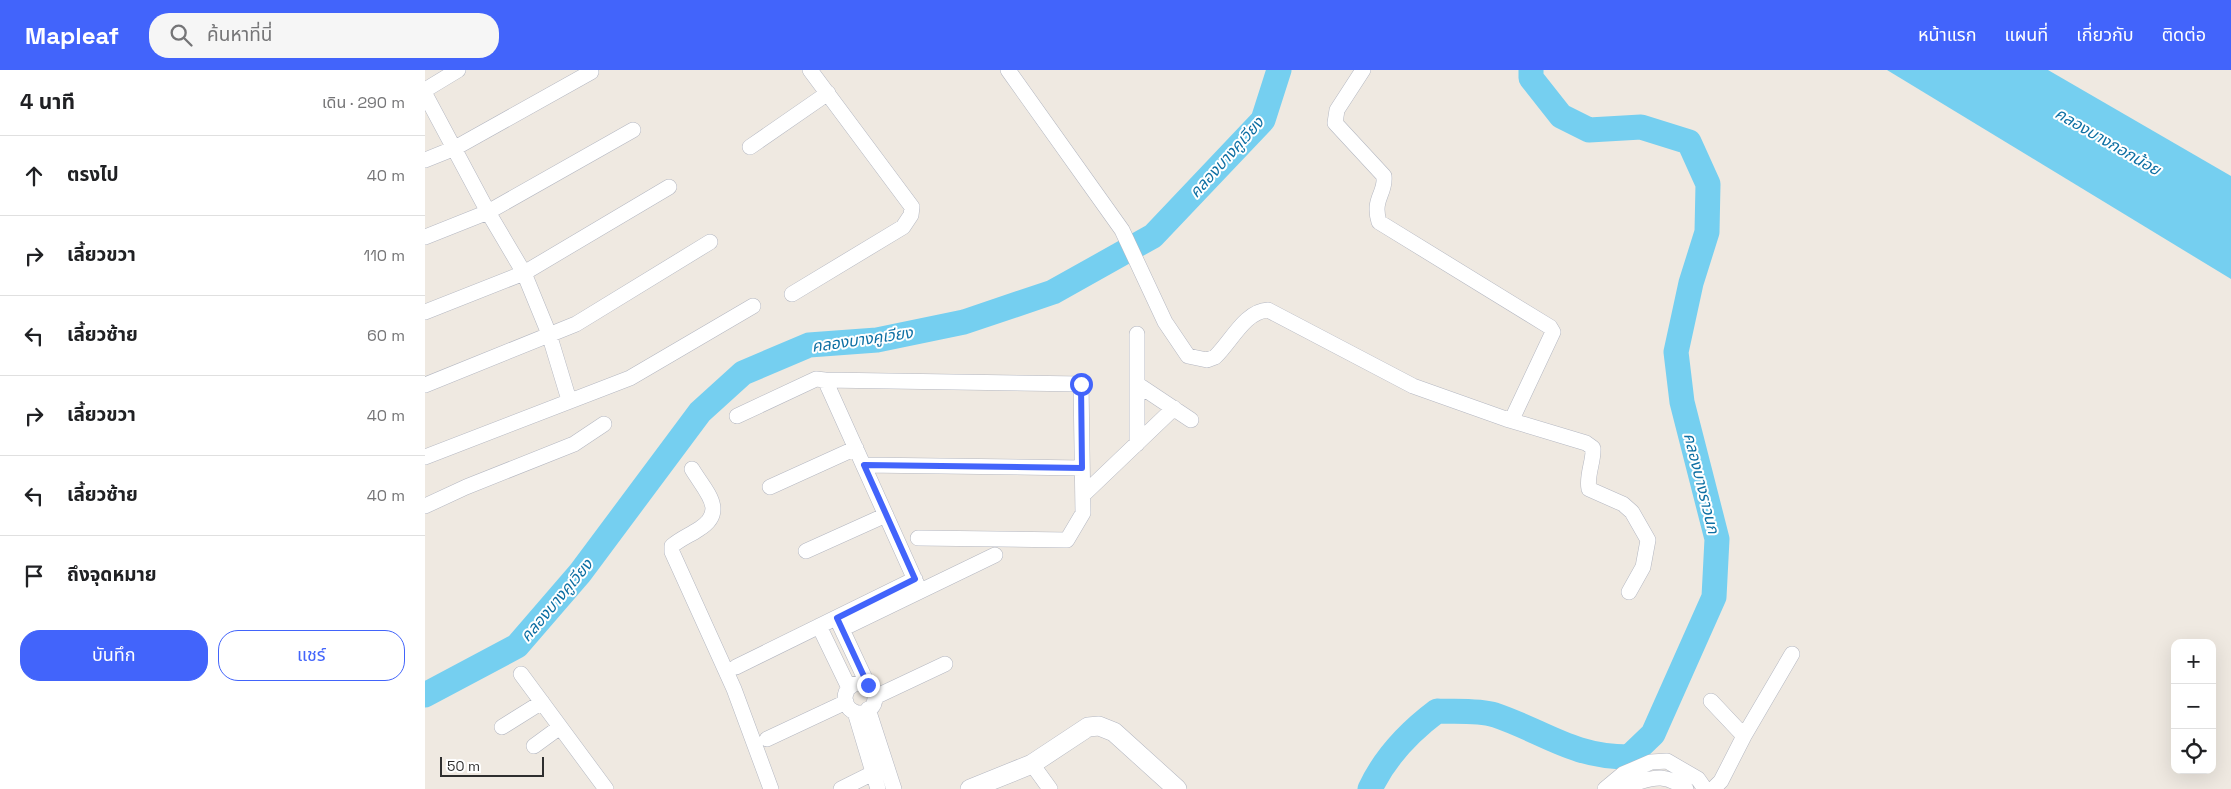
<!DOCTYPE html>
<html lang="th">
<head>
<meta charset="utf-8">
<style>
  :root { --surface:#fff; --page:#f6f6f6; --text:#202124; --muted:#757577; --line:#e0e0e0; --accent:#4264fb }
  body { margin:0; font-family:"Space Grotesk","Noto Sans Thai",sans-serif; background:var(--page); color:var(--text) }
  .controls { position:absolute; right:15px; bottom:15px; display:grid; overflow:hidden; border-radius:10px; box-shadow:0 5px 20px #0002 }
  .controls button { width:45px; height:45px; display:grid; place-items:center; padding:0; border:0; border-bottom:1px solid var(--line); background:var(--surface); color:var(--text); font:25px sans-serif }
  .scale { position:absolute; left:15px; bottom:12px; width:104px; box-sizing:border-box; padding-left:5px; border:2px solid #2e2e2e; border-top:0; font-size:14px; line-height:18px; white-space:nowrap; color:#2e2e2e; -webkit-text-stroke:4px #fff; paint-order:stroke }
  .stop { position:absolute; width:15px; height:15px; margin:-11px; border:4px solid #4264fb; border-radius:50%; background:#fff }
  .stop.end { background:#4264fb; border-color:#fff; box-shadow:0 1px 5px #0008 }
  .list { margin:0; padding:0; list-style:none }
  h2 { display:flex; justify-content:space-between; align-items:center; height:65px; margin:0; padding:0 20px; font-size:21px }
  h2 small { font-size:16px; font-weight:400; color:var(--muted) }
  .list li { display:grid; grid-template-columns:32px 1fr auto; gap:15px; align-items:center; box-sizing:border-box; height:80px; padding:0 20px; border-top:1px solid var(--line) }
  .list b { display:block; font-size:19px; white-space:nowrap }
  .list em { font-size:16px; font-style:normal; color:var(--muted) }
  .actions { display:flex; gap:10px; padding:15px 20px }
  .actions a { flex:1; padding:11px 0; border:1px solid var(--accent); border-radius:20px; text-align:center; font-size:18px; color:var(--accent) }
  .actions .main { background:var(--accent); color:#fff }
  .icon { flex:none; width:28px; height:28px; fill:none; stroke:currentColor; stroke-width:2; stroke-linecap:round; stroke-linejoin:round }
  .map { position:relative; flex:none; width:1806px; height:719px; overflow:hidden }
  header { display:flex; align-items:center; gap:30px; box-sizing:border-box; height:70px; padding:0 25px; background:var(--accent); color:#fff }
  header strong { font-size:24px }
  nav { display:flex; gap:28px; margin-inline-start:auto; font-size:18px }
  .search { width:350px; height:45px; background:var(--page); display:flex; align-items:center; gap:12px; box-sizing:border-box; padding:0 18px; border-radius:20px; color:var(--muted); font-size:19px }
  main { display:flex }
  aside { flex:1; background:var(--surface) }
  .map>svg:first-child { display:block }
</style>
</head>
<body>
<header>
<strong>Mapleaf</strong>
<div class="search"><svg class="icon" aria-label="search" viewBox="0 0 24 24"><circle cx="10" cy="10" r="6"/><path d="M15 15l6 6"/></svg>ค้นหาที่นี่</div>
<nav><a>หน้าแรก</a><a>แผนที่</a><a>เกี่ยวกับ</a><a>ติดต่อ</a></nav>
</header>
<main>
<aside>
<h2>4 นาที<small>เดิน · 290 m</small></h2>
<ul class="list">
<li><svg class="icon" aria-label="ahead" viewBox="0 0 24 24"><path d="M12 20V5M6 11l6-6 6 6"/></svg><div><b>ตรงไป</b></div><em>40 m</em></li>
<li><svg class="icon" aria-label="right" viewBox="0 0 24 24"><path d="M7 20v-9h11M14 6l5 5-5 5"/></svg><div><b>เลี้ยวขวา</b></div><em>110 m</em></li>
<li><svg class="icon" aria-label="left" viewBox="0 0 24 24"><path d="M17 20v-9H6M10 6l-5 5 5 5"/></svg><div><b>เลี้ยวซ้าย</b></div><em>60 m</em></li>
<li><svg class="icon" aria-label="right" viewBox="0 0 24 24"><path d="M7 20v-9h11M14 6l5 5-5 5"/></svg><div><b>เลี้ยวขวา</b></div><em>40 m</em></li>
<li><svg class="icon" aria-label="left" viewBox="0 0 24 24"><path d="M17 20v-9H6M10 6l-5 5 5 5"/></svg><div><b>เลี้ยวซ้าย</b></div><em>40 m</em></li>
<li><svg class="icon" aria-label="arrive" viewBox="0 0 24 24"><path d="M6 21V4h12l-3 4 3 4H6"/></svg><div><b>ถึงจุดหมาย</b></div></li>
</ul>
<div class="actions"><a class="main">บันทึก</a><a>แชร์</a></div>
</aside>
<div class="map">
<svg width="1806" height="719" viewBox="0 0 1806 719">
  <rect width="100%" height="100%" fill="#efe9e1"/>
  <!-- water -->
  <path fill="#75cff0" d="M1462,0H1623L1806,106V209Z"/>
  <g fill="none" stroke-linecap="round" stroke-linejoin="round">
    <!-- river -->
    <path stroke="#75cff0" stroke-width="25" d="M0,625L92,576L155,503L275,342L318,303L384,275L452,270L539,252L628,222L728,166L838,50L854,0
      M945,719C960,687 984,662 1012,641C1030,642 1053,640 1070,645C1120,662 1147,687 1204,687L1228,664L1289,527L1292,469L1257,332L1251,282L1266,213L1282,162L1283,114L1264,72L1216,57L1164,60L1136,46L1106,8V0"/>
    <defs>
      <path id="minor" d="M583,0L697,160L740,252L763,286L782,290L790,287C806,272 820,241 843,240L988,316L1081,349L1088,347L1128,262L1125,257L954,152C947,128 961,124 959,106L910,53L912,40L938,0
        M0,20L33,0
        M0,24L63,142L99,203L124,264L144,330
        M325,77L403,23
        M0,90L30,78L166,2
        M0,167L63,142L208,60
        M367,224L478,157L486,145L487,137L385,0
        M0,242L99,203L244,117
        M712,314L766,350
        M0,315L151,254L285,172
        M312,346L391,309L400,310
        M1081,349L1161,373L1168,378C1169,391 1161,406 1164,419L1198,434L1207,442L1223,470L1218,497L1204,522
        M712,374V264
        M0,387L205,308L328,236
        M439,395L657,398
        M267,399C280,421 303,441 274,459C265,465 255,469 247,476V482L309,619L346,719
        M345,417L431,378
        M658,425L749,338
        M0,436L41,417L149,374L179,354
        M493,468L642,470L658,443L656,314L400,310L495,521
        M381,481L461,445
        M413,551L443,615
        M394,556L424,618
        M417,559L570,485
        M311,597L490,509
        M96,604L181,719
        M420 628a15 15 0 1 1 30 0a15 15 0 1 1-30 0Z
        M450,627L520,594
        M1286,631L1319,666L1296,711L1288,719
        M443,639L469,719
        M430,642L453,719
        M77,657L117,632
        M1319,666L1367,584
        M342,669L421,632
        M109,676L135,657
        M607,694L625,719
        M1184,716C1219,718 1229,695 1261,719
        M416,719L456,699
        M1180,719L1198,704L1226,692L1242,691L1273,709L1280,719"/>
      <path id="tertiary" d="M545,719L607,694L663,657L674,656L689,662L752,719"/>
    </defs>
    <!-- minor casing -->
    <use href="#minor" stroke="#b4b7c1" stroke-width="16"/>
    <!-- tertiary casing -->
    <use href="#tertiary" stroke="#b4b7c1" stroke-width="20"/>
    <!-- minor -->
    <use href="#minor" stroke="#fff" stroke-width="15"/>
    <!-- tertiary -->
    <use href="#tertiary" stroke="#fff" stroke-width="19"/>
  </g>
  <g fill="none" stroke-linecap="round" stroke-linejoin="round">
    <!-- route -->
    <path stroke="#4264fb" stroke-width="6" d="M443,615L412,548L490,509L439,395L657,398L656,314"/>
  </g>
  <g text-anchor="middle" stroke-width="4" stroke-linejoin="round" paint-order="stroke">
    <!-- water labels -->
    <g font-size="16" font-style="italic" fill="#0d6fa3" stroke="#fff">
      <text transform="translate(1683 71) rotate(30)" y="6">คลองบางกอกน้อย</text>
      <text transform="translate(801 87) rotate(-48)" y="6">คลองบางคูเวียง</text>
      <text transform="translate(437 269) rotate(-8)" y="6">คลองบางคูเวียง</text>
      <text transform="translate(1277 413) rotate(76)" y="6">คลองบางราวนก</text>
      <text transform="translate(131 530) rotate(-50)" y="6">คลองบางคูเวียง</text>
    </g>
  </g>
</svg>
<div class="controls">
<button>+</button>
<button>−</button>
<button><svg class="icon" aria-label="locate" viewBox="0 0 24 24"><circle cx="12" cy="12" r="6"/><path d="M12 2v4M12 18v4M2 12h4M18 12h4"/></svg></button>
</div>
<div class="scale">50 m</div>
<div class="stop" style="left:656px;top:314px"></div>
<div class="stop end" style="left:443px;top:615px"></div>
</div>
</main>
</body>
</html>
